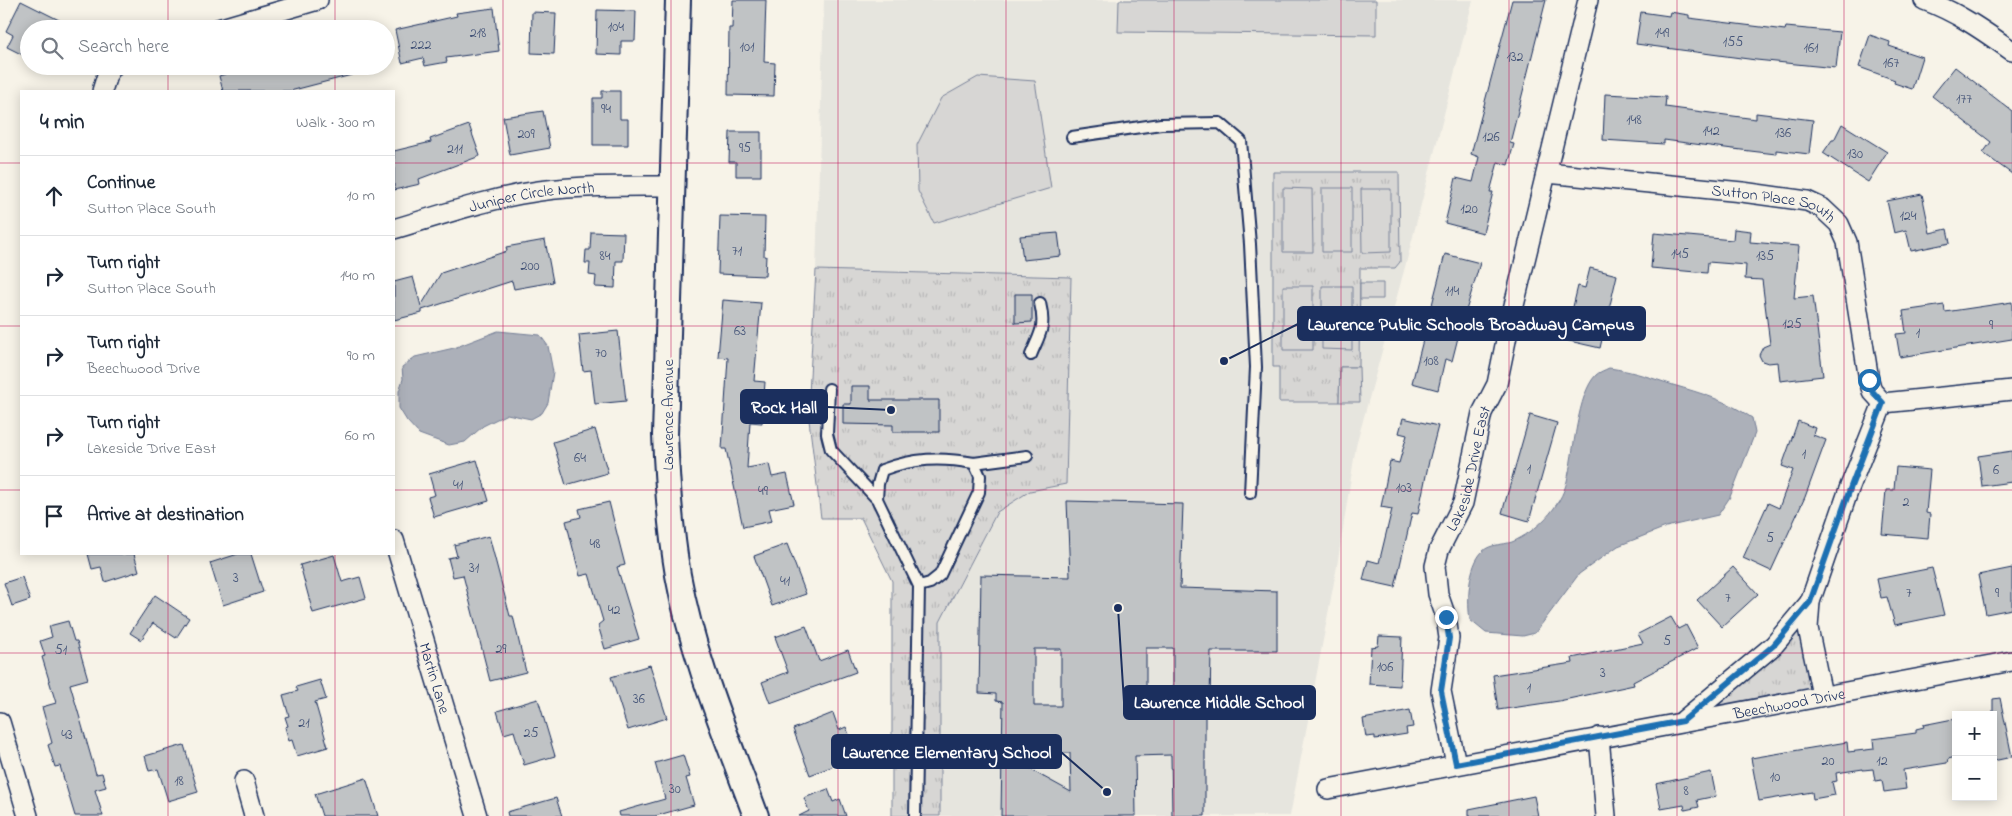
<!DOCTYPE html>
<html lang="en">
<head>
<meta charset="utf-8">
<style>
  :root { --surface:#fff; --page:#f2f2f3; --text:#1f2937; --muted:#747a83; --line:#e0e1e3 }
  body { margin:0; font-family:"Indie Flower",sans-serif; background:var(--page); color:var(--text) }
  .controls { position:absolute; right:15px; bottom:15px; display:grid; overflow:hidden; border-radius:0px; box-shadow:0 2px 12px #0003 }
  .controls button { width:45px; height:45px; display:grid; place-items:center; padding:0; border:0; border-bottom:1px solid var(--line); background:var(--surface); color:var(--text); font:25px sans-serif }
  .stop { position:absolute; width:15px; height:15px; margin:-11px; border:4px solid #1f6fb2; border-radius:50%; background:#fff }
  .stop.end { background:#1f6fb2; border-color:#fff; box-shadow:0 1px 5px #0008 }
  .list { margin:0; padding:0; list-style:none }
  h2 { display:flex; justify-content:space-between; align-items:center; height:65px; margin:0; padding:0 20px; font-size:21px }
  h2 small { font-size:16px; font-weight:400; color:var(--muted) }
  .list li { display:grid; grid-template-columns:32px 1fr auto; gap:15px; align-items:center; box-sizing:border-box; height:80px; padding:0 20px; border-top:1px solid var(--line) }
  .list b { display:block; font-size:19px; white-space:nowrap }
  .list p { margin:0; font-size:16px; white-space:nowrap; color:var(--muted) }
  .list em { font-size:16px; font-style:normal; color:var(--muted) }
  .icon { flex:none; width:28px; height:28px; fill:none; stroke:currentColor; stroke-width:2; stroke-linecap:round; stroke-linejoin:round }
  .map { position:relative; flex:none; width:2012px; height:816px; overflow:hidden }
  .search { position:absolute; background:var(--surface); box-shadow:0 2px 12px #0003; left:20px; top:20px; width:375px; height:55px; display:flex; align-items:center; gap:12px; box-sizing:border-box; padding:0 18px; border-radius:28px; color:var(--muted); font-size:19px }
  .panel { position:absolute; background:var(--surface); box-shadow:0 2px 12px #0003; left:20px; top:90px; width:375px; height:465px; border-radius:0px }
  .map>svg:first-child { display:block }
</style>
</head>
<body>
<div class="map">
<svg width="2012" height="816" viewBox="0 0 2012 816">
  <defs>
    <pattern id="grass-tufts" width="24" height="20" patternUnits="userSpaceOnUse" patternTransform="scale(1.25)"><rect width="24" height="20" fill="#d7d6d4"/><path d="M3 7l-1-3M5 7V3M7 7l1-3M15 17l-1-3M17 17v-4M19 17l1-3" fill="none" stroke="#b8b8b8"/></pattern>
  </defs>
  <rect width="100%" height="100%" fill="#f7f3e8"/>
  <filter id="ink" filterUnits="userSpaceOnUse"><feTurbulence type="fractalNoise" baseFrequency=".02" numOctaves="2"/><feDisplacementMap in="SourceGraphic" scale="10" xChannelSelector="R" yChannelSelector="G"/><feConvolveMatrix kernelMatrix="1 2 1 2 8 2 1 2 1" color-interpolation-filters="sRGB"/></filter>
  <g filter="url(#ink)">
    <!-- built -->
    <path fill="#e6e5de" d="M824,0H1473L1408,256L1356,446L1337,566L1290,816H940V622L997,512L1030,491L1066,484L1071,277L816,270Z"/>
    <!-- grass -->
    <path fill="url(#grass-tufts)" stroke="#798299" d="M1273,172H1399L1400,262L1395,268H1360L1359,367H1340L1339,402H1279V367H1273Z
      M816,270L1071,277L1066,484L1030,491L997,512L940,622V816H892V581L861,518H821L808,412Z
      M1810,602L1822,695L1683,721Z"/>
    <!-- garden -->
    <path fill="#d7d6d4" stroke="#798299" d="M1119,0H1376V35L1118,32Z
      M978,77L1035,81L1051,188L934,223L918,191L917,145L941,98Z
      M1283,188L1312,189L1313,252H1283Z
      M1322,188H1352V252H1322Z
      M1361,189H1391V252L1362,253Z
      M1360,283H1383V299H1360Z
      M1283,286H1313V350H1283Z
      M1322,286H1352V350L1322,349Z
      M1340,367H1359L1360,402H1339Z"/>
    <!-- water -->
    <path fill="#acb0b9" stroke="#727c95" d="M498,331L540,335L548,346L553,372L548,403L542,413L531,419L507,414L483,426L465,442L449,445L419,434L407,421L399,408V391L403,379L402,367L415,357L454,348Z
      M1609,368C1632,371 1652,378 1673,385C1701,393 1728,401 1752,418L1755,433L1730,497L1718,515L1666,527L1618,546L1579,574L1535,633L1523,636L1486,633L1470,620C1467,602 1468,565 1483,551C1490,544 1503,545 1512,542C1536,532 1561,507 1567,481C1574,454 1577,394 1596,375C1599,372 1605,370 1609,368Z"/>
    <!-- building -->
    <path fill="#c0c3c5" stroke="#1b2f5e" fill-rule="evenodd" d="M733,0H766L764,62L775,63L774,96L728,95L729,28H732Z
      M1512,0H1546L1510,143L1514,144L1508,165L1498,162L1490,192H1493L1483,233L1445,223L1456,178L1473,182L1479,157L1471,154Z
      M21,1L77,29H29V58L7,47L13,35L6,31Z
      M494,8L499,51L446,58L447,62L425,66L423,58L402,63L395,30L457,16L456,13Z
      M597,10L636,11L635,41H621V55L596,54Z
      M532,12L556,13L554,54L531,53Z
      M1641,12L1669,16L1670,12L1689,15V18L1785,30L1786,27L1840,32L1836,68L1756,60L1636,44Z
      M1870,35L1890,42L1889,46L1922,57L1912,89L1894,83L1895,80L1859,67Z
      M251,66H366L367,71L290,91H223L219,76Z
      M1955,67L2012,111V174L1983,153L1991,142L1932,96Z
      M602,91H620V119H628V145H593V98H602Z
      M1605,94L1666,97L1665,107L1756,119V113L1813,120L1809,154L1776,150V154L1733,149L1664,140V144L1603,140Z
      M543,111L550,148L510,155L503,117Z
      M1842,124L1887,152L1868,182L1823,153L1832,140H1834Z
      M469,125L480,156L419,179L420,184L394,190V151L431,142L430,139Z
      M730,132H761V176H736V162H729Z
      M1922,194L1930,233L1947,229L1950,243L1911,251L1906,230L1894,233L1887,201Z
      M720,216L765,217L764,256H766L765,276L718,274Z
      M1734,229L1751,231L1750,242L1799,246L1794,298L1813,296L1823,376L1780,381L1778,362L1768,363L1762,361L1759,355L1763,347L1770,344L1762,280L1745,279L1746,265L1708,262L1707,273L1651,268L1654,233L1733,240Z
      M591,232L624,233L623,261H616L615,288L595,287L596,276L589,275L590,263H585L586,250H590Z
      M1058,233L1061,256L1023,260L1020,236Z
      M545,240L553,282L514,289L512,281L422,310V313L394,320V282L413,277L421,306L441,273L507,251L506,247Z
      M1445,254L1480,263L1465,314H1464L1452,361L1445,359L1438,390L1412,383Z
      M1590,268L1617,275L1600,348L1565,340L1578,286L1585,288Z
      M1015,294H1032V322L1015,323Z
      M723,300L761,303L754,381L765,382L762,423L750,422L747,468L769,464L772,477L787,474L794,504L769,509L772,521L743,527L726,449H722L728,358L718,357Z
      M2012,302V339L1900,357L1896,334L1906,333L1903,311L1944,305L1945,312Z
      M618,331L626,401L595,404L591,370L583,371L579,335Z
      M851,386H870V400H939V432H893V425L843,424V404H851Z
      M1530,415L1557,423L1529,521L1502,513Z
      M1403,418L1438,426L1429,461L1418,514L1412,513L1395,587L1363,580L1368,560L1379,563L1392,509L1381,507L1390,461L1399,463L1407,435L1399,433Z
      M1798,421L1815,428L1813,435L1826,440L1805,497L1771,571L1743,558L1768,503L1779,508L1793,470L1782,466Z
      M595,429L608,473L566,485L553,442Z
      M2012,451V482L1982,486L1978,456Z
      M477,460L489,501L434,517L428,497L435,495L429,474Z
      M1896,467L1930,470L1926,513L1930,514L1928,538L1882,534L1886,490H1894Z
      M1067,501L1183,504L1180,588L1277,591V651H1211L1210,701H1205V816H1172L1171,755L1135,756L1136,816H1001L1002,754L1071,792L1070,753L1002,754L1003,702L996,701V694L979,693L981,575L1070,577ZM1146,648H1173V705H1146ZM1034,649H1061V706H1034Z
      M609,502L625,565L617,567L639,639L605,649L598,625L603,621L589,574L580,576L566,521L581,517L579,509Z
      M489,536L510,616H513L526,672L490,681L463,575L453,577L448,558L457,556L454,545Z
      M787,544L806,594L772,606L754,556Z
      M88,554H134L139,571L105,582L101,567L92,569Z
      M238,554H251L263,592L223,605L210,563Z
      M334,555L342,582L360,577L366,598L313,613L300,565Z
      M1733,567L1758,594L1722,627L1697,600Z
      M1932,568L1944,615L1895,625L1887,597L1881,598L1877,579Z
      M2012,568V609L1986,614L1978,575Z
      M22,577L30,600L12,606L4,583Z
      M155,595L189,618L176,638L153,623L141,640L130,633Z
      M1671,617L1678,629L1686,625L1698,648L1633,682L1634,685L1559,701L1498,710L1493,675L1573,663L1572,658L1643,643L1638,634Z
      M68,621L74,641H77L88,679L70,684L96,774L102,773L106,787L95,790L103,816H75L60,766L55,767L48,745L52,743L42,707L56,703L42,657L45,656L40,641L52,637L49,626Z
      M806,626L819,661L848,650L856,672L770,703L762,682L788,672L775,637Z
      M1379,636L1402,637L1400,686L1369,684L1371,647L1378,646Z
      M650,665L667,718L628,730L611,677Z
      M320,680L326,699L315,702L328,747L297,756L292,740L289,741L285,727L288,726L285,717L289,716L283,695L298,691L296,687Z
      M2000,698L2012,757L1993,761V699Z
      M538,699L555,756L524,765L514,731L504,734L497,711Z
      M1410,710L1413,727L1406,728L1407,734L1375,739V736L1366,737L1363,719Z
      M833,713L839,730L846,727L858,757L810,775L793,729Z
      M1953,719L1956,733V757L1948,759L1947,763L1903,770L1906,789L1884,792L1882,780L1875,781L1873,769L1863,770V769L1836,773L1837,781L1832,782L1835,795L1813,799L1812,792L1759,801L1751,758L1847,742L1848,752L1874,749L1873,739L1916,733V729L1924,727L1923,725Z
      M184,745L198,792L168,801L158,769L149,771L145,756Z
      M683,755L690,777L686,778L694,805L655,816H620L619,812L665,799L655,763Z
      M1711,772L1716,796L1697,800L1699,807L1685,810L1684,805L1661,809L1656,784Z
      M366,778L378,816H322L315,794Z
      M828,789L833,802L840,799L846,816H799L809,811L804,798Z
      M1534,796L1538,816H1469V809Z
      M556,798L562,816H508L507,812Z"/>
    <g fill="none" stroke-linecap="round" stroke-linejoin="round">
      <defs>
        <path id="service" d="M1072,137L1161,124L1220,123L1241,141L1250,244L1256,367L1250,493
          M1031,355C1040,333 1046,328 1040,303
          M829,389L827,434L831,450L877,499
          M974,463L1027,456
          M915,816L919,586L877,499L878,484L882,470C914,458 940,457 974,463L980,476L979,492L940,575L930,583L919,586"/>
        <g id="minor">
          <path d="M1924,0C1957,12 1984,31 2012,51"/>
          <path d="M218,29L318,0"/>
          <path d="M102,91L107,75L113,66"/>
          <path id="s1" d="M1547,173L1742,192L1807,201L1822,208L1839,224L1847,242L1869,380L1872,391L1883,403"/>
          <path id="s2" d="M394,229C441,215 490,198 539,191C584,185 628,186 673,186"/>
          <path d="M1883,403L2012,390"/>
          <path id="s3" d="M394,540L477,816"/>
          <path d="M1822,695L1808,628L1810,602L1849,489L1883,403"/>
          <path d="M1684,720L1774,645L1810,602"/>
          <path d="M0,722L28,816"/>
          <path d="M1599,737L1606,816"/>
          <path id="s4" d="M1456,764L1441,691L1449,638L1446,617L1438,594L1435,566L1439,550L1463,503L1482,413L1497,384L1509,326L1588,0"/>
          <path d="M244,781L254,816"/>
          <path id="s5" d="M1328,789L2012,661"/>
        </g>
        <path id="tertiary" d="M678,0L665,435C667,482 670,528 678,575C693,658 727,737 756,816"/>
      </defs>
      <!-- service casing -->
      <use href="#service" stroke="#1b2f5e" stroke-width="14"/>
      <!-- minor casing -->
      <use href="#minor" stroke="#1b2f5e" stroke-width="22"/>
      <!-- tertiary casing -->
      <use href="#tertiary" stroke="#1b2f5e" stroke-width="28"/>
      <!-- service -->
      <use href="#service" stroke="#f7f3e8" stroke-width="10"/>
      <!-- minor -->
      <use href="#minor" stroke="#f7f3e8" stroke-width="19"/>
      <!-- tertiary -->
      <use href="#tertiary" stroke="#f7f3e8" stroke-width="24"/>
    </g>
  </g>
  <g fill="none" stroke-linecap="round" stroke-linejoin="round" filter="url(#ink)">
    <!-- route -->
    <path stroke="#1f6fb2" stroke-width="6" d="M1446,617L1449,638L1441,691L1456,764L1683,721L1774,645L1810,602L1850,489L1883,403L1872,391L1869,380"/>
  </g>
  <!-- grid -->
  <path fill="none" stroke="#c2185b" stroke-width="1" stroke-opacity="0.55" d="M168,0V29M335,0V29M503,0V816M671,0V816M838,0V816M1006,0V816M1174,0V816M1341,0V816M1509,0V816M1677,0V816M1844,0V816M168,66V91M335,66V91M0,163H21M394,163H2012M0,326H21M394,326H2012M0,490H21M394,490H2012M168,554V816M335,554V816M0,653H2012"/>
  <g text-anchor="middle" stroke-width="4" stroke-linejoin="round" paint-order="stroke">
    <!-- number labels -->
    <g font-size="14" fill="#445478">
      <text x="616" y="31">104</text>
      <text x="478" y="37">218</text>
      <text x="1662" y="37">149</text>
      <text x="1733" y="46">155</text>
      <text x="421" y="49">222</text>
      <text x="747" y="51">101</text>
      <text x="1811" y="52">161</text>
      <text x="1515" y="61">132</text>
      <text x="1891" y="67">167</text>
      <text x="1964" y="103">177</text>
      <text x="606" y="113">94</text>
      <text x="1634" y="124">148</text>
      <text x="1711" y="135">142</text>
      <text x="1783" y="137">136</text>
      <text x="526" y="138">209</text>
      <text x="1491" y="141">126</text>
      <text x="745" y="152">95</text>
      <text x="455" y="153">211</text>
      <text x="1855" y="158">130</text>
      <text x="1469" y="213">120</text>
      <text x="1908" y="220">124</text>
      <text x="737" y="255">71</text>
      <text x="1680" y="258">145</text>
      <text x="605" y="260">84</text>
      <text x="1765" y="260">135</text>
      <text x="530" y="270">200</text>
      <text x="1452" y="295">114</text>
      <text x="1792" y="328">125</text>
      <text x="1991" y="329">9</text>
      <text x="740" y="335">63</text>
      <text x="1918" y="337">1</text>
      <text x="601" y="357">70</text>
      <text x="1431" y="365">108</text>
      <text x="1804" y="458">1</text>
      <text x="580" y="462">64</text>
      <text x="1529" y="473">1</text>
      <text x="1996" y="474">6</text>
      <text x="458" y="489">41</text>
      <text x="1404" y="492">103</text>
      <text x="763" y="495">49</text>
      <text x="1906" y="506">2</text>
      <text x="1770" y="542">5</text>
      <text x="595" y="548">48</text>
      <text x="474" y="572">31</text>
      <text x="236" y="582">3</text>
      <text x="785" y="585">41</text>
      <text x="1909" y="597">7</text>
      <text x="1997" y="597">9</text>
      <text x="1728" y="602">7</text>
      <text x="614" y="614">42</text>
      <text x="1667" y="645">5</text>
      <text x="501" y="653">29</text>
      <text x="61" y="654">51</text>
      <text x="1385" y="671">106</text>
      <text x="1603" y="677">3</text>
      <text x="1529" y="692">1</text>
      <text x="639" y="703">36</text>
      <text x="304" y="727">21</text>
      <text x="531" y="737">25</text>
      <text x="67" y="739">43</text>
      <text x="1828" y="765">20</text>
      <text x="1882" y="765">12</text>
      <text x="1775" y="781">10</text>
      <text x="179" y="785">18</text>
      <text x="675" y="793">30</text>
      <text x="1686" y="795">8</text>
    </g>
    <!-- street labels -->
    <g font-size="16" fill="#1b2f5e" stroke="#f7f3e8">
      <text dy="6" stroke="none"><textPath href="#s2" startOffset="142">Juniper Circle North</textPath></text>
      <text dy="6" stroke="none"><textPath href="#s1" startOffset="230">Sutton Place South</textPath></text>
      <text transform="translate(667 415) rotate(-90)" y="6">Lawrence Avenue</text>
      <text dy="6" stroke="none"><textPath href="#s4" startOffset="306">Lakeside Drive East</textPath></text>
      <text dy="6" stroke="none"><textPath href="#s3" startOffset="144">Martin Lane</textPath></text>
      <text dy="6" stroke="none"><textPath href="#s5" startOffset="469">Beechwood Drive</textPath></text>
    </g>
  </g>
  <!-- callouts -->
  <path fill="none" stroke="#1b2f5e" stroke-width="2" d="M1224 361L1298 324M891 410L827 407M1118 608L1124 702M1107 792L1061 752"/>
  <g fill="#1b2f5e" stroke="#f7f3e8" stroke-width="2">
    <circle cx="1224" cy="361" r="5"/>
    <circle cx="891" cy="410" r="5"/>
    <circle cx="1118" cy="608" r="5"/>
    <circle cx="1107" cy="792" r="5"/>
  </g>
  <g fill="#1b2f5e" stroke="#1b2f5e" stroke-width="2">
    <rect x="1298" y="307" width="347" height="33" rx="5"/>
    <rect x="741" y="390" width="86" height="33" rx="5"/>
    <rect x="1124" y="686" width="191" height="33" rx="5"/>
    <rect x="832" y="735" width="229" height="33" rx="5"/>
  </g>
  <g font-size="18" text-anchor="middle" font-weight="bold" fill="#fff">
    <text x="1471" y="330">Lawrence Public Schools Broadway Campus</text>
    <text x="784" y="413">Rock Hall</text>
    <text x="1219" y="708">Lawrence Middle School</text>
    <text x="947" y="758">Lawrence Elementary School</text>
  </g>
</svg>
<div class="controls">
<button>+</button>
<button>−</button>
</div>
<div class="stop" style="left:1869px;top:380px"></div>
<div class="stop end" style="left:1446px;top:617px"></div>
<div class="search"><svg class="icon" aria-label="search" viewBox="0 0 24 24"><circle cx="10" cy="10" r="6"/><path d="M15 15l6 6"/></svg>Search here</div>
<section class="panel">
<h2>4 min<small>Walk · 300 m</small></h2>
<ul class="list">
<li><svg class="icon" aria-label="ahead" viewBox="0 0 24 24"><path d="M12 20V5M6 11l6-6 6 6"/></svg><div><b>Continue</b><p>Sutton Place South</p></div><em>10 m</em></li>
<li><svg class="icon" aria-label="right" viewBox="0 0 24 24"><path d="M7 20v-9h11M14 6l5 5-5 5"/></svg><div><b>Turn right</b><p>Sutton Place South</p></div><em>140 m</em></li>
<li><svg class="icon" aria-label="right" viewBox="0 0 24 24"><path d="M7 20v-9h11M14 6l5 5-5 5"/></svg><div><b>Turn right</b><p>Beechwood Drive</p></div><em>90 m</em></li>
<li><svg class="icon" aria-label="right" viewBox="0 0 24 24"><path d="M7 20v-9h11M14 6l5 5-5 5"/></svg><div><b>Turn right</b><p>Lakeside Drive East</p></div><em>60 m</em></li>
<li><svg class="icon" aria-label="arrive" viewBox="0 0 24 24"><path d="M6 21V4h12l-3 4 3 4H6"/></svg><div><b>Arrive at destination</b></div></li>
</ul>
</section>
</div>
</body>
</html>
